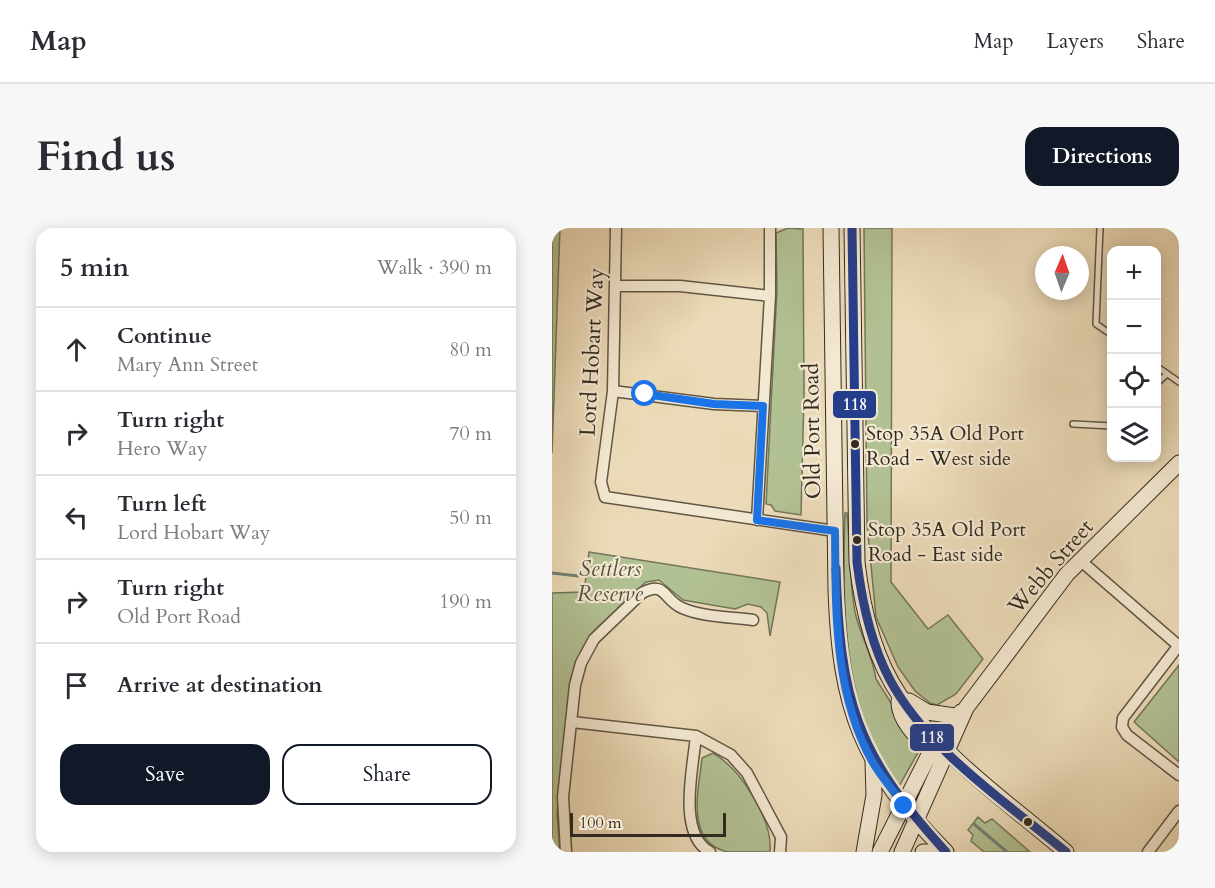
<!DOCTYPE html>
<html lang="en">
<head>
<meta charset="utf-8">
<style>
  :root { --surface:#fff; --page:#f7f7f7; --text:#2b2b33; --muted:#7c7c81; --line:#e1e1e2; --accent:#111827 }
  body { margin:0; font-family:Cardo,serif; background:var(--page); color:var(--text) }
  .controls { position:absolute; right:18px; top:18px; display:grid; overflow:hidden; border-radius:12px; box-shadow:0 3px 15px #0003 }
  .controls button { width:54px; height:54px; display:grid; place-items:center; padding:0; border:0; border-bottom:2px solid var(--line); background:var(--surface); color:var(--text); font:30px sans-serif }
  .compass { position:absolute; left:483px; top:18px; width:54px; height:54px; border-radius:50%; background:var(--surface); box-shadow:0 3px 15px #0003; rotate:2deg }
  .scale { position:absolute; left:18px; bottom:15px; width:156px; box-sizing:border-box; padding-left:6px; border:3px solid #332a20; border-top:0; font-size:16px; line-height:21px; white-space:nowrap; color:#332a20; -webkit-text-stroke:4px #f3e8d1; paint-order:stroke }
  .stop { position:absolute; width:18px; height:18px; margin:-14px; border:4px solid #1a73e8; border-radius:50%; background:#fff }
  .stop.end { background:#1a73e8; border-color:#fff; box-shadow:0 2px 6px #0008 }
  .list { margin:0; padding:0; list-style:none }
  h2 { display:flex; justify-content:space-between; align-items:center; height:78px; margin:0; padding:0 24px; font-size:26px }
  h2 small { font-size:20px; font-weight:400; color:var(--muted) }
  .list li { display:grid; grid-template-columns:39px 1fr auto; gap:18px; align-items:center; box-sizing:border-box; height:84px; padding:0 24px; border-top:2px solid var(--line) }
  .list b { display:block; font-size:22px; white-space:nowrap }
  .list p { margin:0; font-size:20px; white-space:nowrap; color:var(--muted) }
  .list em { font-size:20px; font-style:normal; color:var(--muted) }
  .actions { display:flex; gap:12px; padding:18px 24px }
  .actions a { flex:1; padding:14px 0; border:2px solid var(--accent); border-radius:18px; text-align:center; font-size:21px; color:var(--accent) }
  .actions .main { background:var(--accent); color:#fff }
  .icon { flex:none; width:33px; height:33px; fill:none; stroke:currentColor; stroke-width:2; stroke-linecap:round; stroke-linejoin:round }
  .map { position:relative; flex:none; width:627px; height:624px; overflow:hidden; border-radius:18px }
  header { display:flex; align-items:center; gap:36px; box-sizing:border-box; height:84px; padding:0 30px; background:var(--surface); border-bottom:2px solid var(--line) }
  header strong { font-size:28px }
  nav { display:flex; gap:33px; margin-inline-start:auto; font-size:21px }
  .intro { display:flex; align-items:center; justify-content:space-between; box-sizing:border-box; height:144px; padding:0 36px }
  h1 { margin:0; font-size:42px }
  .button { padding:15px 27px; border-radius:18px; background:var(--accent); color:#fff; font-size:21px; font-weight:700 }
  main { display:flex; gap:36px; padding:0 36px }
  aside { flex:1; background:var(--surface); border-radius:18px; box-shadow:0 3px 15px #0003 }
  .map>svg:first-child { display:block }
</style>
</head>
<body>
<header>
<strong>Map</strong>
<nav><a>Map</a><a>Layers</a><a>Share</a></nav>
</header>
<div class="intro"><h1>Find us</h1><a class="button">Directions</a></div>
<main>
<aside>
<h2>5 min<small>Walk · 390 m</small></h2>
<ul class="list">
<li><svg class="icon" aria-label="ahead" viewBox="0 0 24 24"><path d="M12 20V5M6 11l6-6 6 6"/></svg><div><b>Continue</b><p>Mary Ann Street</p></div><em>80 m</em></li>
<li><svg class="icon" aria-label="right" viewBox="0 0 24 24"><path d="M7 20v-9h11M14 6l5 5-5 5"/></svg><div><b>Turn right</b><p>Hero Way</p></div><em>70 m</em></li>
<li><svg class="icon" aria-label="left" viewBox="0 0 24 24"><path d="M17 20v-9H6M10 6l-5 5 5 5"/></svg><div><b>Turn left</b><p>Lord Hobart Way</p></div><em>50 m</em></li>
<li><svg class="icon" aria-label="right" viewBox="0 0 24 24"><path d="M7 20v-9h11M14 6l5 5-5 5"/></svg><div><b>Turn right</b><p>Old Port Road</p></div><em>190 m</em></li>
<li><svg class="icon" aria-label="arrive" viewBox="0 0 24 24"><path d="M6 21V4h12l-3 4 3 4H6"/></svg><div><b>Arrive at destination</b></div></li>
</ul>
<div class="actions"><a class="main">Save</a><a>Share</a></div>
</aside>
<div class="map">
<svg width="627" height="624" viewBox="0 0 627 624">
  <rect width="100%" height="100%" fill="#ecdbb8"/>
  <filter id="stains"><feTurbulence type="fractalNoise" baseFrequency=".00333" numOctaves="4"/><feColorMatrix values="0 0 0 0 .2 0 0 0 0 .09 0 0 0 0 .02 0 0 0 .5 -.17"/></filter>
  <radialGradient id="worn" r=".72"><stop offset=".6" stop-color="#630" stop-opacity="0"/><stop offset="1" stop-color="#630" stop-opacity=".3"/></radialGradient>
  <!-- green -->
  <path fill="#b2c193" stroke="#72765a" stroke-width="1.5" d="M0,0H8L0,225Z
    M236,0L251,1L252,166L249,287L223,283L219,277L214,276L225,61L224,5Z
    M312,0H340L339,354L376,401L396,387L431,431L404,466L385,477L378,475L363,463L346,439L324,389L315,296Z
    M293,285H295C298,318 297,351 303,384C308,407 321,428 324,451L368,521L346,560C290,479 290,380 293,285Z
    M37,324L228,354L218,408L215,385L209,379L196,376L183,381L131,372L107,352L94,354L42,403L31,419L19,450L5,585L8,624H0V365L32,364Z
    M627,437V534L582,494Z
    M161,525C189,541 221,592 218,624C205,624 189,624 176,624C132,615 147,560 150,530Z
    M426,589L433,595L440,591L478,624H432L419,613L421,607L416,602Z"/>
  <g fill="none" stroke-linecap="round" stroke-linejoin="round">
    <!-- stream -->
    <path stroke="#708175" stroke-width="3" d="M0,345L26,348
      M422,596L455,624"/>
    <defs>
      <path id="lane" d="M548,0L544,96L560,107
        M604,138L627,154
        M604,156L615,146
        M521,196L560,198"/>
      <path id="street" d="M64,0L61,163L49,254L53,269L283,303
        M64,58H128L218,68
        M61,163L162,176L211,178
        M205,292L218,68V0
        M529,333L627,418
        M627,417L571,490L570,499L575,507L627,547
        M20,494L144,508L179,527L195,545L229,609L228,624
        M144,508C141,540 125,606 158,624
        M14,624L11,569L23,457L29,435L42,411L90,365C114,352 111,372 130,380C151,389 178,389 201,392
        M596,624L627,583"/>
      <path id="secondary" d="M279,0L284,362C288,481 309,538 394,624
        M300,0L305,334C310,379 322,430 348,468C391,530 458,576 514,624
        M347,473C346,494 370,514 384,528
        M357,473L375,484L403,488
        M312,624L322,567L321,534
        M328,624L384,513L409,484
        M350,624L414,480L515,346L627,235
        M371,624H383"/>
    </defs>
    <!-- lane casing -->
    <use href="#lane" stroke="#615646" stroke-width="8"/>
    <!-- street casing -->
    <use href="#street" stroke="#615646" stroke-width="13"/>
    <!-- secondary casing -->
    <use href="#secondary" stroke="#332a20" stroke-width="17"/>
    <!-- lane -->
    <use href="#lane" stroke="#f3e8d1" stroke-width="5"/>
    <!-- street -->
    <use href="#street" stroke="#f3e8d1" stroke-width="10"/>
    <!-- secondary -->
    <use href="#secondary" stroke="#f3e8d1" stroke-width="15"/>
    <defs>
      <path id="bus-1" d="M300,0L305,334C310,375 319,416 338,452C377,524 453,573 514,624
        M284,340C288,472 304,526 394,624"/>
    </defs>
    <!-- bus-1 casing -->
    <use href="#bus-1" stroke="#f3e8d1" stroke-width="14"/>
    <!-- bus-1 -->
    <use href="#bus-1" stroke="#243e8c" stroke-width="9"/>
  </g>
  <g fill="none" stroke-linecap="round" stroke-linejoin="round">
    <!-- route -->
    <path stroke="#1a73e8" stroke-width="8" d="M93,166L162,176L211,178L205,292L283,303C284,380 281,463 320,533C329,549 342,563 352,578"/>
  </g>
  <!-- markers -->
  <g fill="#332a20" stroke="#f3e8d1" stroke-width="2">
    <circle cx="303" cy="216" r="5"/>
    <circle cx="305" cy="312" r="5"/>
    <circle cx="476" cy="594" r="5"/>
  </g>
  <g text-anchor="middle" stroke-width="4.5" stroke-linejoin="round" paint-order="stroke">
    <!-- bus labels -->
    <g font-size="20" fill="#332a20" stroke="#f3e8d1" text-anchor="start">
      <text x="314" y="212">Stop 35A Old Port<tspan x="314" dy="25">Road - West side</tspan></text>
      <text x="316" y="308">Stop 35A Old Port<tspan x="316" dy="25">Road - East side</tspan></text>
    </g>
    <!-- street labels -->
    <g font-size="22" fill="#332a20" stroke="#f3e8d1">
      <text transform="translate(39 124) rotate(-87)" y="8">Lord Hobart Way</text>
      <text transform="translate(259 203) rotate(-91)" y="8">Old Port Road</text>
      <text transform="translate(498 338) rotate(-49)" y="8">Webb Street</text>
    </g>
    <!-- park labels -->
    <g font-size="22" font-style="italic" fill="#53503d" stroke="#f3e8d1">
      <text x="58" y="348">Settlers<tspan x="58" dy="25">Reserve</tspan></text>
    </g>
  </g>
  <g stroke="#f3e8d1" stroke-width="2">
    <rect x="280" y="162" width="45" height="29" rx="6" fill="#243e8c"/>
    <rect x="357" y="495" width="46" height="29" rx="6" fill="#243e8c"/>
  </g>
  <g font-size="16" text-anchor="middle" font-weight="bold" fill="#fff">
    <text x="303" y="182">118</text>
    <text x="380" y="515">118</text>
  </g>
  <rect width="100%" height="100%" filter="url(#stains)"/>
  <rect width="100%" height="100%" fill="url(#worn)"/>
</svg>
<div class="controls">
<button>+</button>
<button>−</button>
<button><svg class="icon" aria-label="locate" viewBox="0 0 24 24"><circle cx="12" cy="12" r="6"/><path d="M12 2v4M12 18v4M2 12h4M18 12h4"/></svg></button>
<button><svg class="icon" aria-label="layers" viewBox="0 0 24 24"><path d="M12 4l9 5-9 5-9-5zM3 14l9 5 9-5"/></svg></button>
</div>
<svg class="compass" viewBox="-18 -18 36 36"><path d="M0-13l5 13h-10z" fill="#e53935"/><path d="M0 13l5-13h-10z" fill="#7c7c81"/></svg>
<div class="scale">100 m</div>
<div class="stop" style="left:93px;top:166px"></div>
<div class="stop end" style="left:352px;top:578px"></div>
</div>
</main>
</body>
</html>
